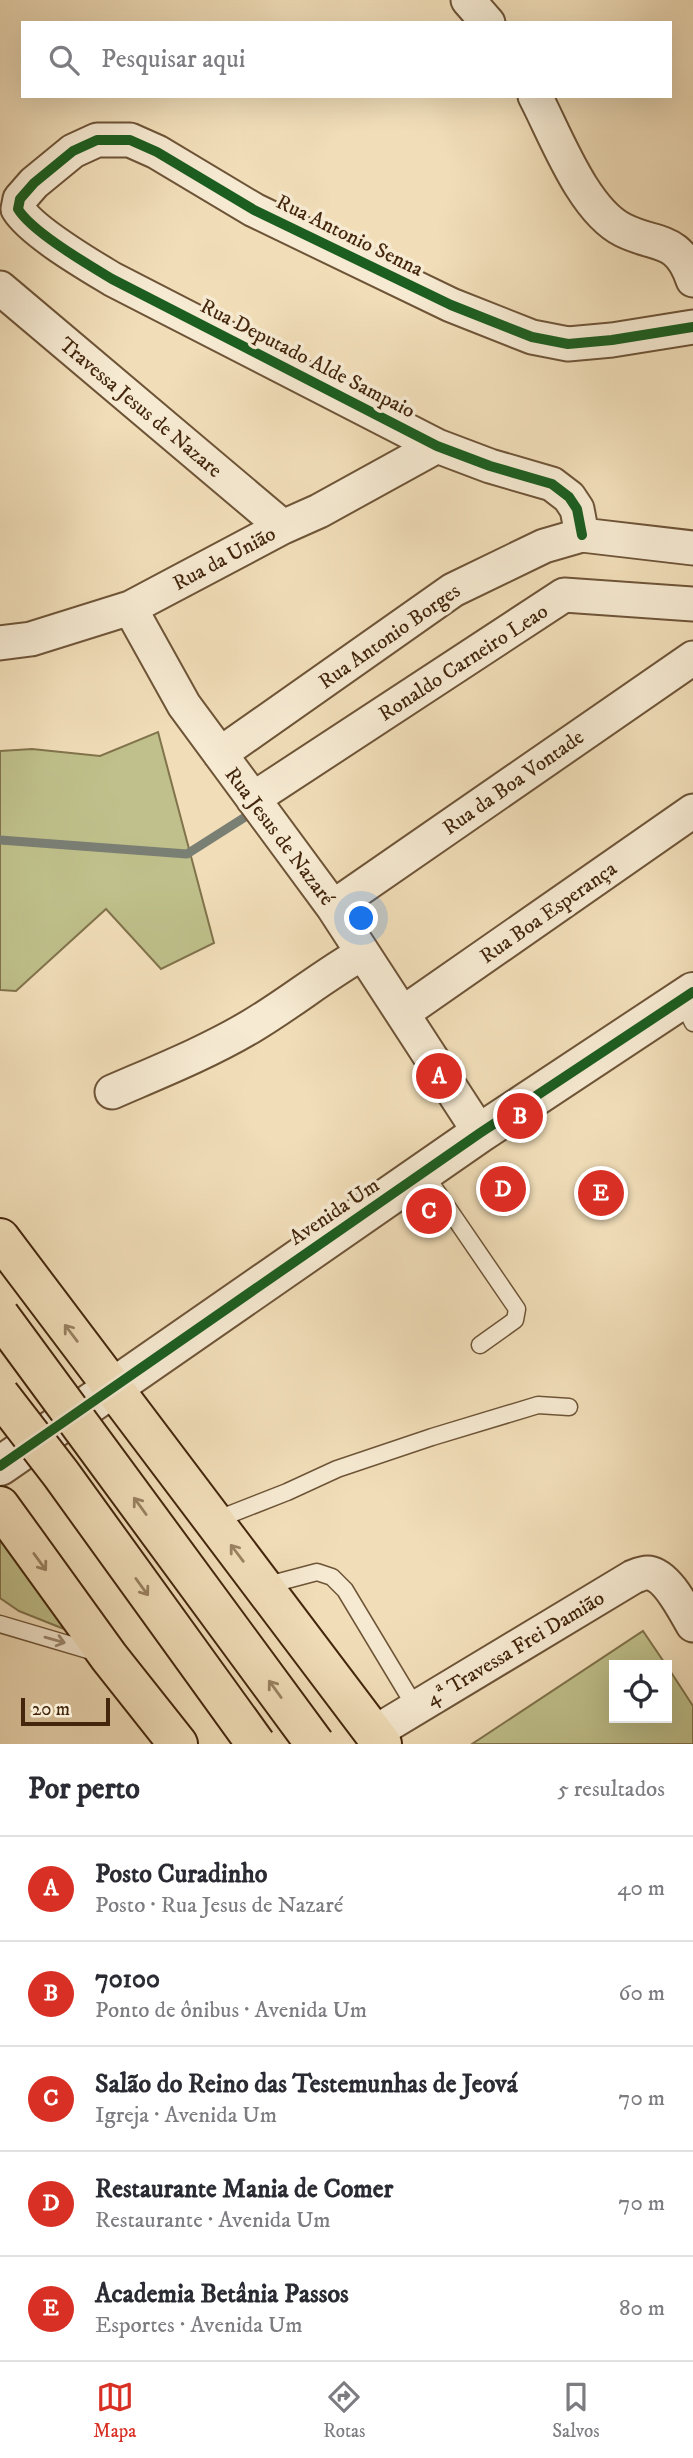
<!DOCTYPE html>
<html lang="pt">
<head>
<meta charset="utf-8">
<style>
  :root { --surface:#fff; --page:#f2f2f3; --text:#2b2b33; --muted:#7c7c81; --line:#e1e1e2; --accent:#d93025 }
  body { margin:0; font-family:"IM FELL DW Pica",serif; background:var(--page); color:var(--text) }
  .controls { position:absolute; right:21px; bottom:21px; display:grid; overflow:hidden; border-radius:0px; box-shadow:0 7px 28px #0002 }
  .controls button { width:63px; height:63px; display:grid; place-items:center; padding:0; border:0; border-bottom:2px solid var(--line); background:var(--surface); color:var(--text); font:35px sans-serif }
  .scale { position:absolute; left:21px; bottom:18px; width:89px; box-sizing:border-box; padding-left:7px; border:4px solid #43260c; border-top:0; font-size:19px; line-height:24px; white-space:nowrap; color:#43260c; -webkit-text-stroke:5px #f6ead2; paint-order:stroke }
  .you { position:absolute; left:362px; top:919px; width:24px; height:24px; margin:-18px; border:5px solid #fff; border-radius:50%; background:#1a73e8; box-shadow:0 0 0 10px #1a73e833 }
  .badge { display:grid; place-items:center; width:46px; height:46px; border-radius:50%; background:var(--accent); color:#fff; font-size:23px; font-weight:700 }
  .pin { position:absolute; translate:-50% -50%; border:4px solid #fff; box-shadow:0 2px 7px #0006 }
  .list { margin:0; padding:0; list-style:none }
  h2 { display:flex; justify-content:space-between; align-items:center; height:91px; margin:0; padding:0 28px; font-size:30px }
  h2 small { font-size:23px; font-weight:400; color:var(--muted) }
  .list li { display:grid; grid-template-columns:46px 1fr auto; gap:21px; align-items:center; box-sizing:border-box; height:105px; padding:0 28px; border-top:2px solid var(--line) }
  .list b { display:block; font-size:26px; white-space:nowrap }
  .list p { margin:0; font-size:23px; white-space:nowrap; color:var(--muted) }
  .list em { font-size:23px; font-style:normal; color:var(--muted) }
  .icon { flex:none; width:38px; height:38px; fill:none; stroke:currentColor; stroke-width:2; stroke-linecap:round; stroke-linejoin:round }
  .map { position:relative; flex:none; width:693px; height:1744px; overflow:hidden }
  .search { position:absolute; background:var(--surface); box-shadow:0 7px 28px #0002; left:21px; right:21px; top:21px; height:77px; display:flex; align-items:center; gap:18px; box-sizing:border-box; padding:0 24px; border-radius:0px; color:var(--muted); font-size:26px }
  .sheet { height:616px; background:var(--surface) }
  nav { display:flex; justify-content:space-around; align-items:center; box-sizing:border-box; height:98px; border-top:2px solid var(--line); background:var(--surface); font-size:19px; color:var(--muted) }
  nav a { display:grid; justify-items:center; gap:4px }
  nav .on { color:var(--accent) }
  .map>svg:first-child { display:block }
</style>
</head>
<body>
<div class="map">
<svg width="693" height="1744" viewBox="0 0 693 1744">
  <rect width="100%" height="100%" fill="#f1deb9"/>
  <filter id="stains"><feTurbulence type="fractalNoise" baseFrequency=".00286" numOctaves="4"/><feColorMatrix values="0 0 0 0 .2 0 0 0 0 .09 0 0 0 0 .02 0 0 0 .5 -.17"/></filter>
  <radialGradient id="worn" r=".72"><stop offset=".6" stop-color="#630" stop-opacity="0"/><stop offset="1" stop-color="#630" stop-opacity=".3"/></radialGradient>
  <!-- green -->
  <path fill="#bfc08b" stroke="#81734c" stroke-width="2" d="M158,732L214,943L161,969L106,909L16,991L0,990V751L32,749L100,756Z
    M0,1527L79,1635L19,1611L0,1598Z
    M643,1631L666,1665H614V1718H667V1666L693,1706V1744H472Z"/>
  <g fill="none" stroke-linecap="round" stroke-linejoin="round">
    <!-- stream -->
    <path stroke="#7a7f74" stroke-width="9" d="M0,840L187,854L253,812"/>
    <defs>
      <path id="service" d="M682,1000L693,1023
        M424,1173L517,1309L515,1320L480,1345
        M213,1521L287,1492L337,1469L432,1437L538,1405L569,1407
        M264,1586L317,1572L332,1577L345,1590L416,1708
        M0,1624L98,1653"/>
      <path id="minor" d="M468,0L488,23
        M535,96C556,136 583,210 623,230C657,247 678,236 693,280
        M0,288L283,527
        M582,535L577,509L569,497L552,484L490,466L437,446L112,279C89,265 32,232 18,209L20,199L34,183L73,151L97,140H130L157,152L254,210L451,305L532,337L568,344L612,340L693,327
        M130,608L184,705L333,907L480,1133
        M0,643L31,639L130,608L283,527L319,511L437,446
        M220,754L453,590L544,546L582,535L693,548
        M253,799L564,595L693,604
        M333,907L693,658
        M403,1013L693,811
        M112,1092C158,1072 206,1053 250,1027C289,1004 324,975 363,953
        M374,1733L633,1577C638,1575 644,1572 649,1573C668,1576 684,1610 693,1625"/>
      <path id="tertiary" d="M0,1466L480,1133L693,992"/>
      <path id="trunk" d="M0,1238L382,1744
        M0,1506L109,1657L178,1744"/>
    </defs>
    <!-- service casing -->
    <use href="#service" stroke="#6e5437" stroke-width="19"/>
    <!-- minor casing -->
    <use href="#minor" stroke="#6e5437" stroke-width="37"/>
    <!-- tertiary casing -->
    <use href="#tertiary" stroke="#6e5437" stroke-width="42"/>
    <!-- trunk casing -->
    <use href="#trunk" stroke="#43260c" stroke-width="42"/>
    <!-- service -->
    <use href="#service" stroke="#f6ead2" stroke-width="16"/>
    <!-- minor -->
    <use href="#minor" stroke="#f6ead2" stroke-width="33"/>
    <!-- tertiary -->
    <use href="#tertiary" stroke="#f6ead2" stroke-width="38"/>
    <!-- trunk -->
    <use href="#trunk" stroke="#f1deb9" stroke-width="38"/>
    <defs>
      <path id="trunk-bridge" d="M0,1316L315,1744
        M0,1395L61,1474L256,1744"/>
    </defs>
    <!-- trunk-bridge casing -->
    <use href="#trunk-bridge" stroke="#43260c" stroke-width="42" stroke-linecap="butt"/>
    <!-- trunk-bridge -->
    <use href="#trunk-bridge" stroke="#f1deb9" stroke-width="38"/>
    <defs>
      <path id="cycleway" d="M582,535L577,509L569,497L552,484L490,466L437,446L112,279C89,265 32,232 18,209L20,199L34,183L73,151L97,140H130L157,152L254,210L451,305L532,337L568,344L612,340L693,327
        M0,1466L480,1133L693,992"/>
    </defs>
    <!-- cycleway casing -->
    <use href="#cycleway" stroke="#f6ead2" stroke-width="15"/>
    <!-- cycleway -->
    <use href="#cycleway" stroke="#1b5e20" stroke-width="10"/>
  </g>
  <!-- one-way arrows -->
  <defs><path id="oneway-shaft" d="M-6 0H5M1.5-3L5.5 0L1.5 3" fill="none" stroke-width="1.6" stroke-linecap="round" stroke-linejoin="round" transform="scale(1.75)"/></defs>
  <g stroke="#9a8262">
    <use href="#oneway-shaft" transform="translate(71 1333) rotate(-127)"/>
    <use href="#oneway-shaft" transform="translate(140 1506) rotate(-126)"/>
    <use href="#oneway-shaft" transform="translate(237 1553) rotate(-127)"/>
    <use href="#oneway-shaft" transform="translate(40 1562) rotate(54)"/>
    <use href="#oneway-shaft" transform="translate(142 1587) rotate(54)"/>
    <use href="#oneway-shaft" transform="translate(275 1689) rotate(-126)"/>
  </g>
  <use stroke="#9c886f" href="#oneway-shaft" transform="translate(55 1640) rotate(16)"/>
  <g text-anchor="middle" stroke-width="7" stroke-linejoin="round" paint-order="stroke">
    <!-- street labels -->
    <g font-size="21" fill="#43260c" stroke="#f6ead2">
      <text transform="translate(350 235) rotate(26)" y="7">Rua Antonio Senna</text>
      <text transform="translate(308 358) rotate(27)" y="7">Rua Deputado Alde Sampaio</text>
      <text transform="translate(141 407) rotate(40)" y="7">Travessa Jesus de Nazare</text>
      <text transform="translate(224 558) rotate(-28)" y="7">Rua da União</text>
      <text transform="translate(389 636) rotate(-35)" y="7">Rua Antonio Borges</text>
      <text transform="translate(463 662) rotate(-33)" y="7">Ronaldo Carneiro Leao</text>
      <text transform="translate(513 782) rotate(-35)" y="7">Rua da Boa Vontade</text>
      <text transform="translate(280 836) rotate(53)" y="7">Rua Jesus de Nazaré</text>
      <text transform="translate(548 912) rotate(-35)" y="7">Rua Boa Esperança</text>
      <text transform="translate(334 1211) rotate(-34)" y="7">Avenida Um</text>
      <text transform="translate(515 1648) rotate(-31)" y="7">4ª Travessa Frei Damião</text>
    </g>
  </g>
  <rect width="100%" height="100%" filter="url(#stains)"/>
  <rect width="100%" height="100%" fill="url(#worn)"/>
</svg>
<div class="controls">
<button><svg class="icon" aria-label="locate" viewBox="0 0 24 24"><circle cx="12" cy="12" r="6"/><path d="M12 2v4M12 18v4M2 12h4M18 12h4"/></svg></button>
</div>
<div class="scale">20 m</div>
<div class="you"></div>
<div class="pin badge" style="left:439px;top:1076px">A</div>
<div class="pin badge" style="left:520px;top:1116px">B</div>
<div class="pin badge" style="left:429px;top:1211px">C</div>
<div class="pin badge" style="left:503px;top:1189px">D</div>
<div class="pin badge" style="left:601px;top:1193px">E</div>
<div class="search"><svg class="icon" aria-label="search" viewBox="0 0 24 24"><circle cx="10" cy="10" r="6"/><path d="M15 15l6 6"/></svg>Pesquisar aqui</div>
</div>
<section class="sheet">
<h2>Por perto<small>5 resultados</small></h2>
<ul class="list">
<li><span class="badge">A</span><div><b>Posto Curadinho</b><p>Posto · Rua Jesus de Nazaré</p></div><em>40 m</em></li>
<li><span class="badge">B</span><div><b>70100</b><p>Ponto de ônibus · Avenida Um</p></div><em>60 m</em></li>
<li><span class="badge">C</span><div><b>Salão do Reino das Testemunhas de Jeová</b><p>Igreja · Avenida Um</p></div><em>70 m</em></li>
<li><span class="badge">D</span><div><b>Restaurante Mania de Comer</b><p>Restaurante · Avenida Um</p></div><em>70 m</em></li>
<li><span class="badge">E</span><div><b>Academia Betânia Passos</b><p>Esportes · Avenida Um</p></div><em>80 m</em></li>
</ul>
</section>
<nav>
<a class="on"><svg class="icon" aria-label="map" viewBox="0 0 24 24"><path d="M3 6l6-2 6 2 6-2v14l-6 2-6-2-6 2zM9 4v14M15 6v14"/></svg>Mapa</a>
<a><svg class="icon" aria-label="directions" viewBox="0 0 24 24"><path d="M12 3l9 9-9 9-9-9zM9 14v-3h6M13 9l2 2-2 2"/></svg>Rotas</a>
<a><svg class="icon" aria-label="saved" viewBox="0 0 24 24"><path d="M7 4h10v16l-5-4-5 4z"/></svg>Salvos</a>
</nav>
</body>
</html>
